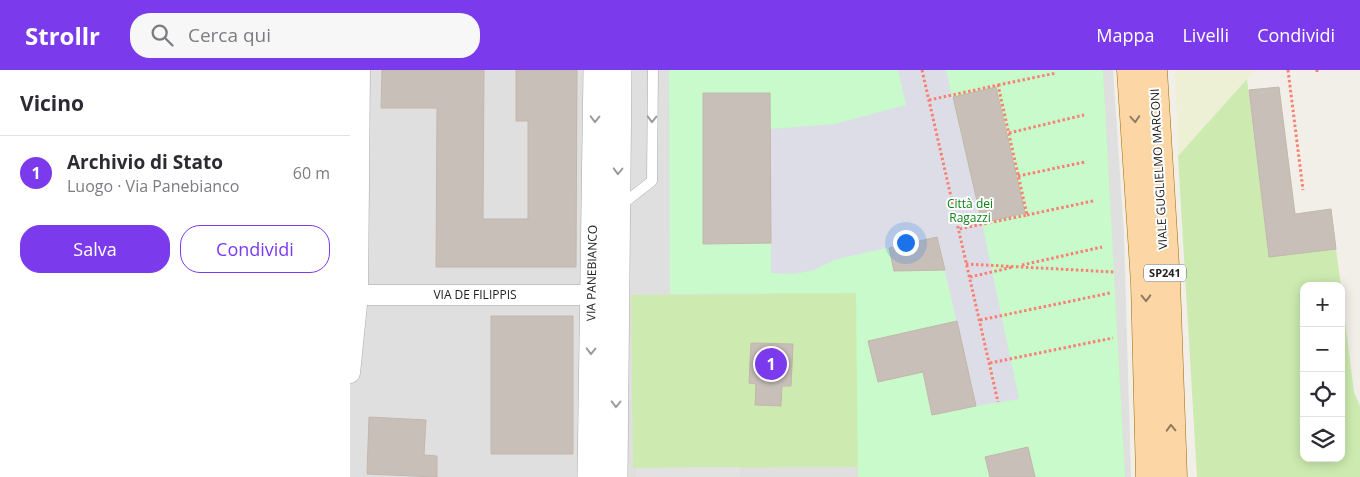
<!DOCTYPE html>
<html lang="it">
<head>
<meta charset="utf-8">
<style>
  :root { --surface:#fff; --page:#f7f7f7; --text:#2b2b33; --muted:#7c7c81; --line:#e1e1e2; --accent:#7c3aed }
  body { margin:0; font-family:"Open Sans",sans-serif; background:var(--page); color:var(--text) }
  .controls { position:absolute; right:15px; bottom:15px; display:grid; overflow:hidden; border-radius:10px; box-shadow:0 2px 12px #0003 }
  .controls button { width:45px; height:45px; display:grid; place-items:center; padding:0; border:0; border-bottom:1px solid var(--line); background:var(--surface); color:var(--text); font:25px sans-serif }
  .you { position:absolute; left:555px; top:172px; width:18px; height:18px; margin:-12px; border:4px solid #fff; border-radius:50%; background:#1a73e8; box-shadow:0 0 0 8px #1a73e833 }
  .badge { display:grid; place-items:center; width:32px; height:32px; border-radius:50%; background:var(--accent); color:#fff; font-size:16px; font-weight:700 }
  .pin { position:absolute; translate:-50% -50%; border:2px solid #fff; box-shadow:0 1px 5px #0006 }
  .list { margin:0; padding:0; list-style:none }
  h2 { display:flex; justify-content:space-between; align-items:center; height:65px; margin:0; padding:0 20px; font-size:21px }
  h2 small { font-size:16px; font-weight:400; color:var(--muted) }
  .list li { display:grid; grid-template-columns:32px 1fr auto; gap:15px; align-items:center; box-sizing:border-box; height:75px; padding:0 20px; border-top:1px solid var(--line) }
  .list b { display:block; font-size:19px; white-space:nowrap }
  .list p { margin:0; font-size:16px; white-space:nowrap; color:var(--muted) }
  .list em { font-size:16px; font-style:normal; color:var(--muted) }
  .actions { display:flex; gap:10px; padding:15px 20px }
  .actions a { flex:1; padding:11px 0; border:1px solid var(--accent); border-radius:20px; text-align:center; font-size:18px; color:var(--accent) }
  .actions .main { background:var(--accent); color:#fff }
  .icon { flex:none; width:28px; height:28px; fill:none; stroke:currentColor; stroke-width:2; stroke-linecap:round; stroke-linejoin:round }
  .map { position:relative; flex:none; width:1010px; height:407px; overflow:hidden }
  header { display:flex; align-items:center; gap:30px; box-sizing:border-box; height:70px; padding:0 25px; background:var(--accent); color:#fff }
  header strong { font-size:24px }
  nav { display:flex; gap:28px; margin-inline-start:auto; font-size:18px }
  .search { width:350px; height:45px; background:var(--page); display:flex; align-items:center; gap:12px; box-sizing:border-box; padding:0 18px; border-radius:20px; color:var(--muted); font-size:19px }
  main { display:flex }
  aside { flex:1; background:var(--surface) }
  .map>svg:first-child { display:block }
</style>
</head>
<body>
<header>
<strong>Strollr</strong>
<div class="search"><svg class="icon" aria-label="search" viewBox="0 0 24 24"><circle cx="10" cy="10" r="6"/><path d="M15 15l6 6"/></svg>Cerca qui</div>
<nav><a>Mappa</a><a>Livelli</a><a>Condividi</a></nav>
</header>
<main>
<aside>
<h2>Vicino<small></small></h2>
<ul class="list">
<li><span class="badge">1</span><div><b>Archivio di Stato</b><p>Luogo · Via Panebianco</p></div><em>60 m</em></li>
</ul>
<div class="actions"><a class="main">Salva</a><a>Condividi</a></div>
</aside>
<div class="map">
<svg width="1010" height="407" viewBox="0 0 1010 407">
  <rect width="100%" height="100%" fill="#f2efe9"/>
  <!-- residential -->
  <path fill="#e0dfdf" d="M0,0H763L774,164L781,407H0Z"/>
  <!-- farmland -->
  <path fill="#eef0d5" d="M825,0H906L828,86Z"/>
  <!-- grass -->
  <path fill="#cdebb0" d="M596,0H753L775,407H508L507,397L283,398L281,225L417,224Z
    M897,9L919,186L986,179L991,216H954V388H991V219L1004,322L1010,336V407H847L828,86Z"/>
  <!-- park -->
  <path fill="#c8facc" d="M319,0H753L775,407H508L506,223L320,224Z"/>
  <!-- parking -->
  <path fill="#e2e2e2" d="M390,397V407H286V398Z"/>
  <!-- plaza -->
  <path fill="#dddde8" d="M548,0H596L632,153L669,329L626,336L587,167L487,189L464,200L445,204L421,203L420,59L484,54L556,35Z"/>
  <!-- building -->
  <path fill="#c7bfb8" stroke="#c4b6ab" d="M32,0H134L133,149H178V51H166V0H227L226,197H86L87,38H31Z
    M646,17L675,143L632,153L603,27Z
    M929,17L945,144L981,139L986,179L919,187L899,20Z
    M353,23H420L421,173L353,174Z
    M587,167L595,200L544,201L539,178Z
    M141,246H223V384H141Z
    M607,251L626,336L582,345L573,302L528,312L518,271Z
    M401,273L443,274L441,316H432L431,336L405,335L406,314L399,313Z
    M19,347L76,350L74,385L87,386V407L17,404Z
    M678,377L685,407H640L635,387Z"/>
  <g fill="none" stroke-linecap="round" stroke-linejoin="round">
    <defs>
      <path id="service" d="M270,136L302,111L303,0"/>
      <path id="minor" d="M8,225H242
        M0,303L8,225L10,0"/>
      <path id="tertiary" d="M240,407L246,0
        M265,407L269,0"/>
      <path id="primary" d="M781,0L795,213L800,407
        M803,0L816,212L823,407"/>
    </defs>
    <!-- service casing -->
    <use href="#service" stroke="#a9a9a9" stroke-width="11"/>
    <!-- minor casing -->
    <use href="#minor" stroke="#a9a9a9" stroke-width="21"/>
    <!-- tertiary casing -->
    <use href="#tertiary" stroke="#a9a9a9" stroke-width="26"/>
    <!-- primary casing -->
    <use href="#primary" stroke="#a06b00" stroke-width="29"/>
    <!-- path -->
    <path stroke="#fa8072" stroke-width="3" stroke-dasharray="2.5 2.5" stroke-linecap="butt" d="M572,0L648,332
      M938,0L953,120
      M967,0V2
      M648,15L706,3
      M579,30L648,15L677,145L609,159
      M659,63L734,45
      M668,106L735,92
      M677,145L743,131
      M616,194L764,202
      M672,195L752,177
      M620,207L663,197
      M630,250L760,223
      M640,293L763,268"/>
    <!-- service -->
    <use href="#service" stroke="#fff" stroke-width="10"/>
    <!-- minor -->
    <use href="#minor" stroke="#fff" stroke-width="20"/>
    <!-- tertiary -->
    <use href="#tertiary" stroke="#fff" stroke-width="25"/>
    <!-- primary -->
    <use href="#primary" stroke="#fcd6a4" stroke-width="28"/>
  </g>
  <!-- one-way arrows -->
  <defs><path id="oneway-chevron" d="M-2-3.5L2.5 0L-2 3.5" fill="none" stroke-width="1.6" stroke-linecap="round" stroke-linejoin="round" transform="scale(1.25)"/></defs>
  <g stroke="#9c9c9c">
    <use href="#oneway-chevron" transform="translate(245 49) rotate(91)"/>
    <use href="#oneway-chevron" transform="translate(302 49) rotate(91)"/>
    <use href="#oneway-chevron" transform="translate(268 101) rotate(91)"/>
    <use href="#oneway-chevron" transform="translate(241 281) rotate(91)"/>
    <use href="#oneway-chevron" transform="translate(266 334) rotate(91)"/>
  </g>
  <g stroke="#8f7c63">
    <use href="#oneway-chevron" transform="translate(785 49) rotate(86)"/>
    <use href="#oneway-chevron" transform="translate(796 228) rotate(89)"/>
    <use href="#oneway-chevron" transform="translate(821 358) rotate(-92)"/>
  </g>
  <g text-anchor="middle" stroke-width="4" stroke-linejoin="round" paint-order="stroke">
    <!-- shield labels -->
    <rect fill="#fff" stroke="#646464" stroke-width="1" x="794" y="194.5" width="42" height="17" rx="4"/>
    <g font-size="11" font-weight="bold" fill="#222">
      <text x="815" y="207">SP241</text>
    </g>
    <!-- street labels -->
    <g font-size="12" fill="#222" stroke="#fff">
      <text transform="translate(809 99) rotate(-93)" y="4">VIALE GUGLIELMO MARCONI</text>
      <text transform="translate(242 203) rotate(-89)" y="4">VIA PANEBIANCO</text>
      <text x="125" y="229">VIA DE FILIPPIS</text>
    </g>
    <!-- park labels -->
    <g font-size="12" fill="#0c8416" stroke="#fff">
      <text x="620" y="138">Città dei<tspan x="620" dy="14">Ragazzi</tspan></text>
    </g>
  </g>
</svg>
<div class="controls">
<button>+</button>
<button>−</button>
<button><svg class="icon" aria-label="locate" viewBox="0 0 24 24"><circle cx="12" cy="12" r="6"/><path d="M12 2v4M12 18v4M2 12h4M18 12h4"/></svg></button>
<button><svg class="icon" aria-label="layers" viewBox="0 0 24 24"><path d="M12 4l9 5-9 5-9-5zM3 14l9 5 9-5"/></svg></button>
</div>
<div class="you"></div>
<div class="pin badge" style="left:421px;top:294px">1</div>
</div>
</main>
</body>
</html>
